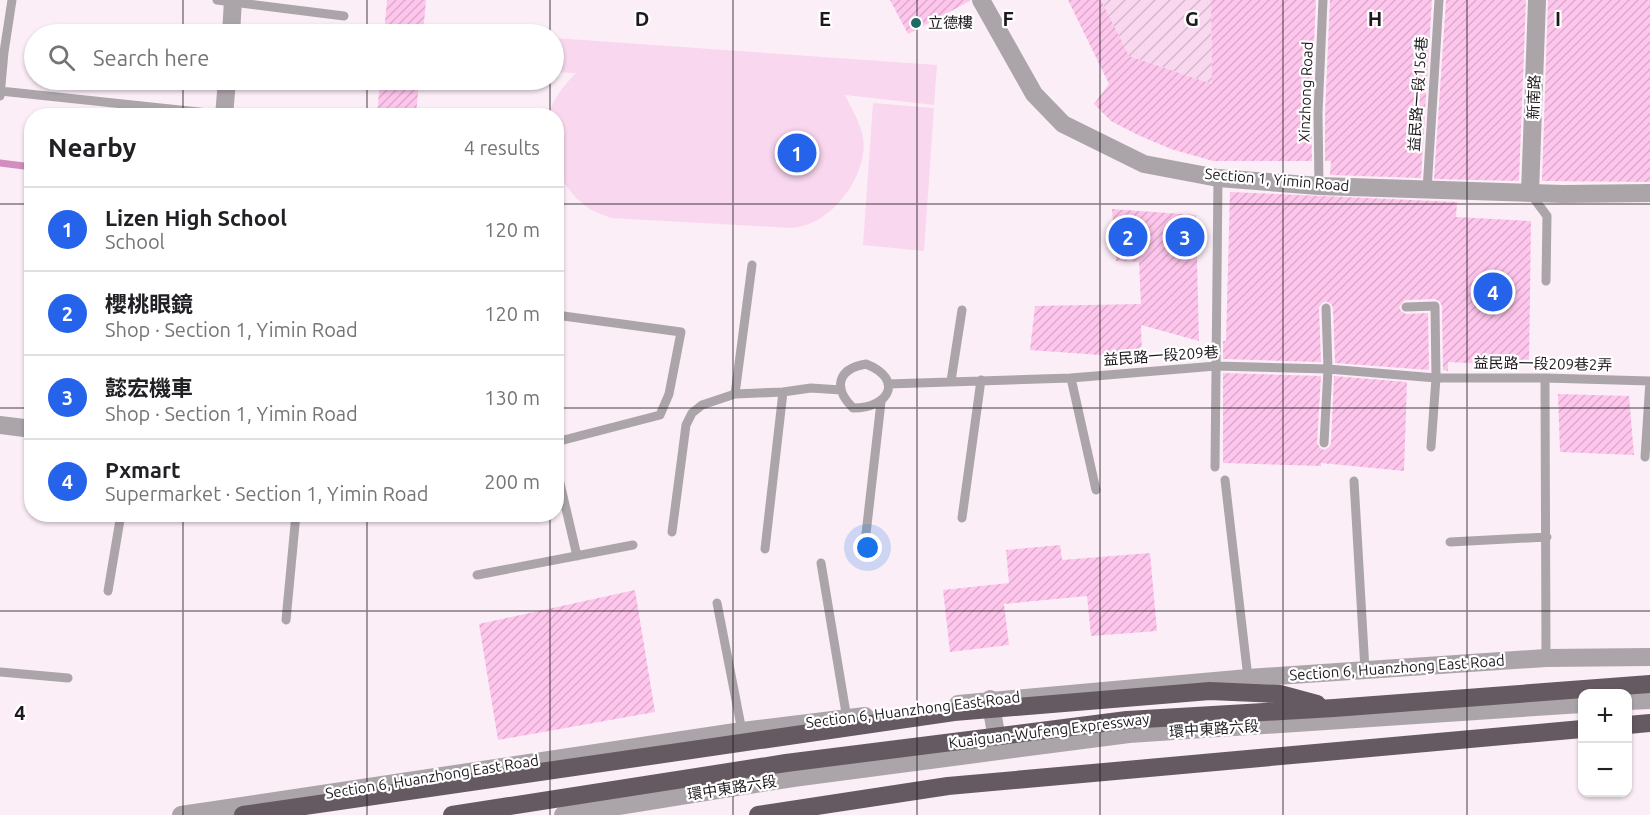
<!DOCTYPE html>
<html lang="en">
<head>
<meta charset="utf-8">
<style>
  :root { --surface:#fff; --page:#f2f2f2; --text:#202124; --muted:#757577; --line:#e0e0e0; --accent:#2563eb }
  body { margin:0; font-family:Ubuntu,"Noto Sans TC",sans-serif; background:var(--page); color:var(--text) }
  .controls { position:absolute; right:18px; bottom:18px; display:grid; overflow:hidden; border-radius:12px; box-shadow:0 2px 4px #0004 }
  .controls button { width:54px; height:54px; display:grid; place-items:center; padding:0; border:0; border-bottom:2px solid var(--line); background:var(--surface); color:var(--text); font:30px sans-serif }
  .you { position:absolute; left:868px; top:548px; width:21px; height:21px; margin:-15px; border:4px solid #fff; border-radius:50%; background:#1a73e8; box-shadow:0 0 0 9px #1a73e833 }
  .badge { display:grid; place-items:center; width:39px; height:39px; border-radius:50%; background:var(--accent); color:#fff; font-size:20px; font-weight:700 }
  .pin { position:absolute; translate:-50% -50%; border:3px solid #fff; box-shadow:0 2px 6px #0006 }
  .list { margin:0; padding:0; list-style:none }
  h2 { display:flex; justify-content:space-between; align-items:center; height:78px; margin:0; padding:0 24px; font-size:26px }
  h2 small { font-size:20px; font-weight:400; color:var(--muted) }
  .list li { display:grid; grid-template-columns:39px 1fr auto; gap:18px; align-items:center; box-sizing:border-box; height:84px; padding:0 24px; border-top:2px solid var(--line) }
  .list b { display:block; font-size:22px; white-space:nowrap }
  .list p { margin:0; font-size:20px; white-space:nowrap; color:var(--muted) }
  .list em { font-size:20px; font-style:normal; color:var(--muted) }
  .icon { flex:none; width:33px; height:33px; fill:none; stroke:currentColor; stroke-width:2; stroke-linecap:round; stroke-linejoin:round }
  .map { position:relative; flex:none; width:1650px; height:815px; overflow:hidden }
  .search { position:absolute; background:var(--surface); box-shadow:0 2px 4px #0004; left:24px; top:24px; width:540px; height:66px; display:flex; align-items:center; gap:15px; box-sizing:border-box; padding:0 21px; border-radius:33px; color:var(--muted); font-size:22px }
  .panel { position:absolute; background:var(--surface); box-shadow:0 2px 4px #0004; left:24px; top:108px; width:540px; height:414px; border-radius:24px }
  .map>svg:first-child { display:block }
</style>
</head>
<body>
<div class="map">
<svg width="1650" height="815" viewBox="0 0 1650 815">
  <defs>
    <pattern id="garden-furrows" width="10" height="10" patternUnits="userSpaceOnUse" patternTransform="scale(1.5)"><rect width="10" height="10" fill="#f9d7ee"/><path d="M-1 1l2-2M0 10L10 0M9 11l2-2" fill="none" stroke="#d5b8cc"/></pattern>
    <pattern id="building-hatch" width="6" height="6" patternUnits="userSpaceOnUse" patternTransform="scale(1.5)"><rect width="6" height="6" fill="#ffc6ed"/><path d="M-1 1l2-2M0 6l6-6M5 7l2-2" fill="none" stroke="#daaacb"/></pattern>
  </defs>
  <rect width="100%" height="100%" fill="#fceef7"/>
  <!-- garden -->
  <path fill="url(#garden-furrows)" d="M1101,0H1211L1212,84L1129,56Z"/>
  <!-- pitch -->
  <path fill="#f9d7ee" d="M554,38L937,65L934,105L845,95C851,108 860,122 863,137C868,169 841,211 811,223C806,225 799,227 793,228L611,218L591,210L577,199L557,175L556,116L548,115C554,98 563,86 576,73L554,72Z
    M873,103L934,108L924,251L863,245Z"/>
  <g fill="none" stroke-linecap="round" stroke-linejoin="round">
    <!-- stream -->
    <path stroke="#d18ebe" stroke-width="7" d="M0,163L32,167"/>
  </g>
  <!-- building -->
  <path fill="url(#building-hatch)" d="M387,0H426L423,34H384Z
    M890,0H970V1L908,34Z
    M1068,0H1101L1129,56L1212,84L1211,0H1316L1311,113L1312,161H1213L1171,149L1138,135L1111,121L1094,104L1109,84Z
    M1330,0H1432L1421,178L1330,175L1331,161H1325V113Z
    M1446,0H1526L1519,181L1434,179Z
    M1548,0H1650V182L1542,181Z
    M380,80H419L416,116H377Z
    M1230,192L1457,202L1456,217L1531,221L1529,366L1448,362V371L1443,370L1442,306L1440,302L1435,299L1405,300L1399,307L1401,311L1406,314L1428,313L1429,370L1335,363L1333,308L1331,304L1326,301L1322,303L1319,308L1321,362L1223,359V341H1226Z
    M1112,209L1196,215L1199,341L1141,325L1142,358L1030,350L1035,306L1141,304L1139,262L1116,261Z
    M1223,373L1321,376L1317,443L1320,448L1324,450L1329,447L1331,443L1334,376L1407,382L1404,471L1321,463V466L1223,463Z
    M1558,394L1629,396L1634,455L1560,452Z
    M1060,545L1062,560L1150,553L1157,631L1091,636L1087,596L1004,604L1009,645L950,652L943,590L1009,583L1006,550Z
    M635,590L655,712L498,740L479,624Z"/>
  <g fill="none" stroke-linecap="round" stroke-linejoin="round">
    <!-- service -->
    <path stroke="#aba5a9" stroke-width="9" d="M217,0L344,16
      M0,91L227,115
      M0,96L4,52L12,0
      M1319,186L1318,113L1323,0
      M1427,190L1439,0
      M1530,193L1547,216L1546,281
      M1406,307L1435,306L1436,378L1431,447
      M556,315L681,332L669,394L660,415L556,442
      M866,364C904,379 890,408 853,408C833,388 837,369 866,364Z
      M1071,378L1096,490
      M1545,378L1546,658
      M951,381L962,310
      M888,384L1071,378L1216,366L1328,369L1436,378H1545L1650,381L1645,457
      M735,394L752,265
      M1324,443L1328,369L1326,308
      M556,466L577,556
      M1215,467L1218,178
      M1225,480L1248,678
      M1354,481L1365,670
      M962,518L981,380
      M672,532L686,425L692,413L702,405L735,394L783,392L811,388L841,390
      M866,534L881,402
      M1450,542L1547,537
      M765,549L783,392
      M821,563L847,719
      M477,575L633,545
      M108,591L121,514
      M717,603L742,731
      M286,620L296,514
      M0,672L68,678"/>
    <!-- minor -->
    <path stroke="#aba5a9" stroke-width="18" d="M981,0L1034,94L1063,124L1144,164L1218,178L1319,186L1563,194L1650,193
      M231,34L233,0
      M224,116L227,80
      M1530,193L1537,0
      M0,425L32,429"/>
    <!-- tertiary -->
    <path stroke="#aba5a9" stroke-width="18" d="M990,699L999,751
      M1628,701L1650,700
      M958,704L1248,678L1546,658L1650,657
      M181,815L742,731L865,716
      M563,815L793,778L1129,734L1582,704"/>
    <!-- trunk -->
    <path stroke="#665a62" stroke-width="18" d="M1628,725L1650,723
      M758,815L948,786L1582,729"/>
    <!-- trunk-bridge -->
    <path stroke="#665a62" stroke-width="18" d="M243,815L954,712L1210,691L1280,694L1317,704
      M452,815L786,763L1127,720L1334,708L1650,684"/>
  </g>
  <!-- grid -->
  <path fill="none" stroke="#1e191d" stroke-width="1.5" stroke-opacity="0.55" d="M183,0V34M367,0V34M550,0V34M733,0V815M917,0V815M1100,0V815M1283,0V815M1467,0V815M183,80V116M367,80V116M550,80V116M0,204H32M556,204H1650M0,408H32M556,408H1650M183,514V815M367,514V815M550,514V815M0,611H1650"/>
  <!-- markers -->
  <circle fill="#1e6964" stroke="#fff" stroke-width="2" cx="916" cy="23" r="6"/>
  <g text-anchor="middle" stroke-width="4.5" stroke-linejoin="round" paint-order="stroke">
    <!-- poi labels -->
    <g font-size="15" fill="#1e191d" stroke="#fff" text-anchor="start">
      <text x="928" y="28">立德樓</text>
    </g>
    <!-- street labels -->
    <g font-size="15" fill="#1e191d" stroke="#fff">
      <text transform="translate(1306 92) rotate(-88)" y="5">Xinzhong Road</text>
      <text transform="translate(1418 94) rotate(-86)" y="5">益民路一段156巷</text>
      <text transform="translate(1534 97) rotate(-88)" y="5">新南路</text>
      <text transform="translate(1277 180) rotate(5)" y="5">Section 1, Yimin Road</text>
      <text transform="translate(1161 356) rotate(-4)" y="5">益民路一段209巷</text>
      <text transform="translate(1543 364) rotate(1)" y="5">益民路一段209巷2弄</text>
      <text transform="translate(1397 668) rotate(-4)" y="5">Section 6, Huanzhong East Road</text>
      <text transform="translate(913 710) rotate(-7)" y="5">Section 6, Huanzhong East Road</text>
      <text transform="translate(1214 729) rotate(-4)" y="5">環中東路六段</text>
      <text transform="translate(1049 731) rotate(-7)" y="5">Kuaiguan-Wufeng Expressway</text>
      <text transform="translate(432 777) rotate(-9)" y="5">Section 6, Huanzhong East Road</text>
      <text transform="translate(732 788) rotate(-9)" y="5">環中東路六段</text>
    </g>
  </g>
  <g font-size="20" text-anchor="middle" font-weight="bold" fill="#1e191d" stroke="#fff" stroke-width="4.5" stroke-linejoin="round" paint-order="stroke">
    <text x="642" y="26">D</text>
    <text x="825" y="26">E</text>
    <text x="1008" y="26">F</text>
    <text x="1192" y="26">G</text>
    <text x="1375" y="26">H</text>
    <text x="1558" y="26">I</text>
    <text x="20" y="720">4</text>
  </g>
</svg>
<div class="controls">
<button>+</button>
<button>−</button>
</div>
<div class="you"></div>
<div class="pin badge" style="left:797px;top:153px">1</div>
<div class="pin badge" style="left:1128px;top:237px">2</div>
<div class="pin badge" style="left:1185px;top:237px">3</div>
<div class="pin badge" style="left:1493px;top:292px">4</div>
<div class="search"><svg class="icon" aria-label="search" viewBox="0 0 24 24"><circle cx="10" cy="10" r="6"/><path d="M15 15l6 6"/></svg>Search here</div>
<section class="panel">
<h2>Nearby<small>4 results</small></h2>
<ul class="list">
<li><span class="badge">1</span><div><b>Lizen High School</b><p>School</p></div><em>120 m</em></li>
<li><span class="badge">2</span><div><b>櫻桃眼鏡</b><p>Shop · Section 1, Yimin Road</p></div><em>120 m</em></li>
<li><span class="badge">3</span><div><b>懿宏機車</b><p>Shop · Section 1, Yimin Road</p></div><em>130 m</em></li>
<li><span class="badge">4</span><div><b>Pxmart</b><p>Supermarket · Section 1, Yimin Road</p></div><em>200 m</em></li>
</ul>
</section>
</div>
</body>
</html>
